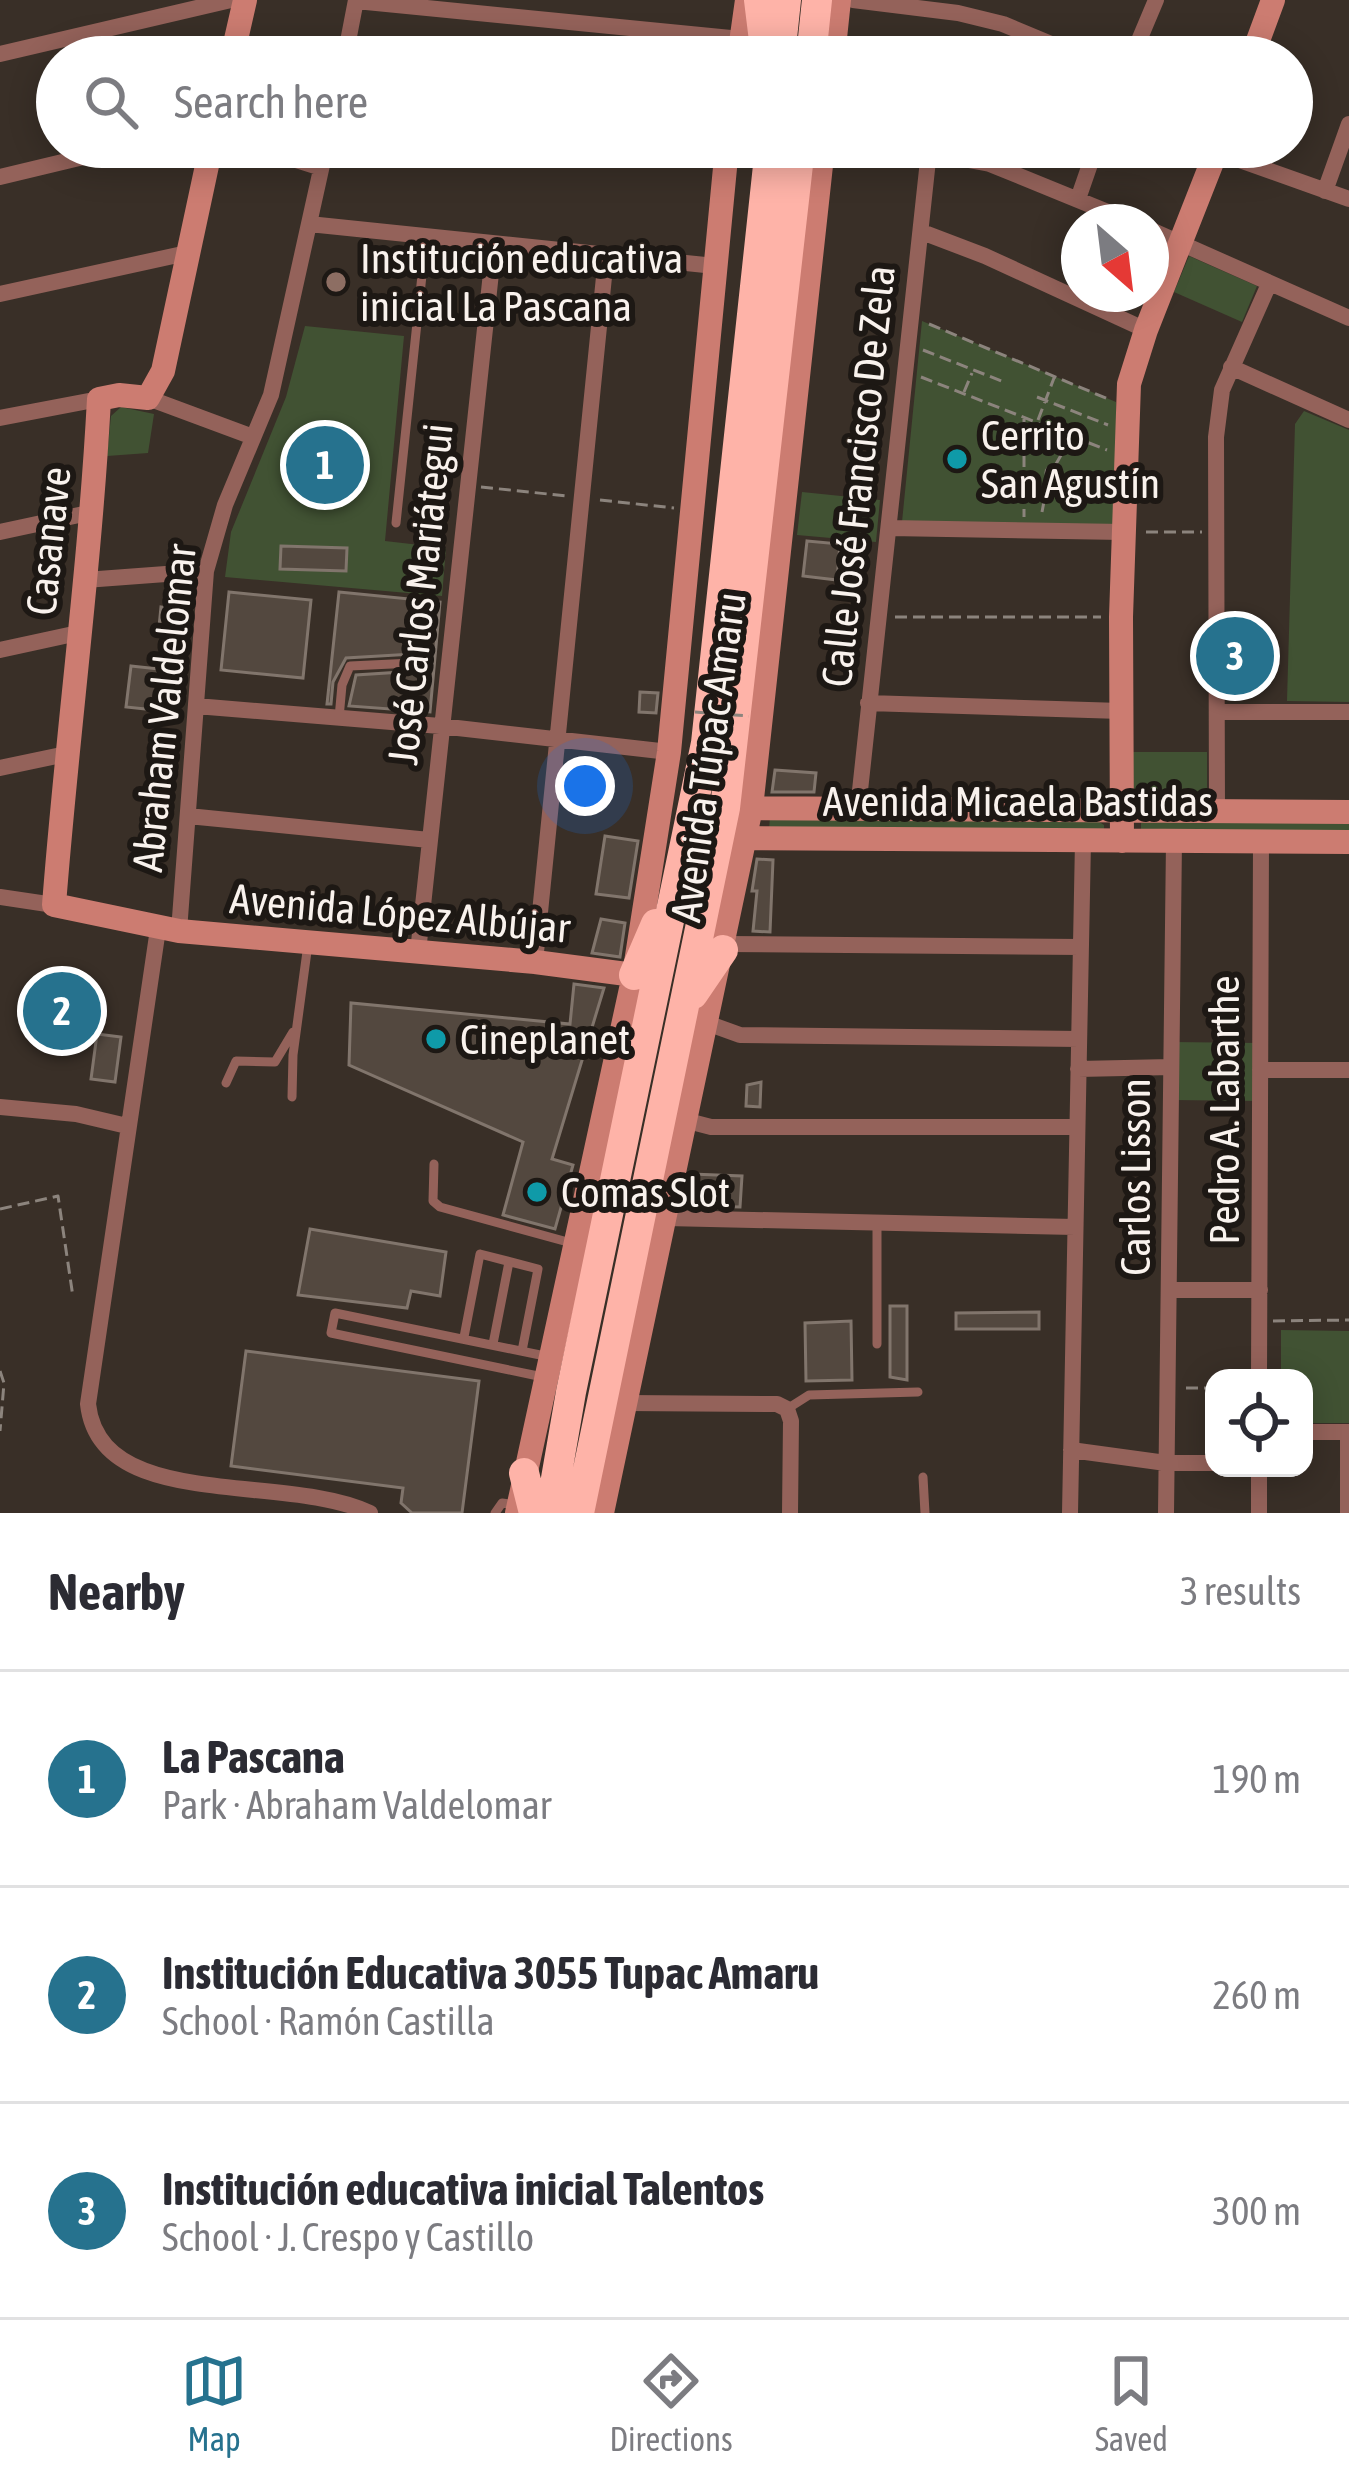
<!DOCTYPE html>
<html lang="en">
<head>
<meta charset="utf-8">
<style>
  :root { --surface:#fff; --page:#f7f7f7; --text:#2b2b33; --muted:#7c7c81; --line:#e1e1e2; --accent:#26728e }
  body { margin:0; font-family:"Asap Condensed",sans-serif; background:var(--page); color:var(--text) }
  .controls { position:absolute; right:36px; bottom:36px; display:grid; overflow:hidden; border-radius:24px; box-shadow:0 6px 30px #0003 }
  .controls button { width:108px; height:108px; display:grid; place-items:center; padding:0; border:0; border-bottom:3px solid var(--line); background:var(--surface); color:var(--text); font:60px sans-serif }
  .compass { position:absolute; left:1061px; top:204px; width:108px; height:108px; border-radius:50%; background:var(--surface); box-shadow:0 6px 30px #0003; rotate:152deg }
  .you { position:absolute; left:585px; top:786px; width:42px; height:42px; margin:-30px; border:9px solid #fff; border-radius:50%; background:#1a73e8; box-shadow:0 0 0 18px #1a73e833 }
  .badge { display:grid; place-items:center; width:78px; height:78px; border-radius:50%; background:var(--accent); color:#fff; font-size:39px; font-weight:700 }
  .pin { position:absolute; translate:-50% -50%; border:6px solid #fff; box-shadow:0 3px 12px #0006 }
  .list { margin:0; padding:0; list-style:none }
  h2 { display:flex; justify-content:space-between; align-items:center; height:156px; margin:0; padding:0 48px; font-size:51px }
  h2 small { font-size:39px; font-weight:400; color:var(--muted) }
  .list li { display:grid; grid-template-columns:78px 1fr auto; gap:36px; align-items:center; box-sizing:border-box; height:216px; padding:0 48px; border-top:3px solid var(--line) }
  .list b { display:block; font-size:45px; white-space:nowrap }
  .list p { margin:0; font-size:39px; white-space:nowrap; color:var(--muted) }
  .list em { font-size:39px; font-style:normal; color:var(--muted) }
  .icon { flex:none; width:66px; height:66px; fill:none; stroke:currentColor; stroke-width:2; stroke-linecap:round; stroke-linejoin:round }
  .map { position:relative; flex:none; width:1349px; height:1513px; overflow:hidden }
  .search { position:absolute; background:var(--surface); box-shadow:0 6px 30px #0003; left:36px; right:36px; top:36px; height:132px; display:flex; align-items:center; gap:30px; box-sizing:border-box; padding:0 42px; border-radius:66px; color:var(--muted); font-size:45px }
  .sheet { height:804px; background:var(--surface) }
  nav { display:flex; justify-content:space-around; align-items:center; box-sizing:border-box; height:168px; border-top:3px solid var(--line); background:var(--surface); font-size:33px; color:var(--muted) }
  nav a { display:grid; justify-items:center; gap:6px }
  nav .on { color:var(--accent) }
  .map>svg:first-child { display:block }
</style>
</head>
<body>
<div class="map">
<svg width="1349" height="1513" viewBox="0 0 1349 1513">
  <rect width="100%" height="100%" fill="#392f27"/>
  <!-- green -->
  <path fill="#415233" d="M1189,256L1257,286L1242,322L1174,292Z
    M922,321L1116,402V524L905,528L902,522Z
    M305,326L404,336L385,541L446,548L442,596L225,577L231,532L286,397Z
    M121,407L154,414L148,453L107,456L111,416Z
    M1304,411L1349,430V702L1287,701L1295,424Z
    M802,492L880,500L876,542L797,535Z
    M1127,752H1207V808L1127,809Z
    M770,815L1095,819L1104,825V831H769Z
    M1155,818L1349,821V835L1141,829V823Z
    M1172,1042L1260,1043V1101L1171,1100Z
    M1281,1330L1349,1331V1423H1304V1378H1281Z"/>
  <!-- building -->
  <path fill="#53483f" stroke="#81756c" stroke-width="3" d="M807,541L840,544L837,580L803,576Z
    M281,546L347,548L346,571L280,569Z
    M229,592L311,600L303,678L221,670Z
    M339,592L440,602L430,712L349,706L356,675L417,671L422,661L413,654L346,658L333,682L331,704H327Z
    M161,607L190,610L186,643L165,641L166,631L159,627Z
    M131,666L178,671L174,712L126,707Z
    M640,692L658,693L656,713L639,712Z
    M775,770L816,773L814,792H772Z
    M605,836L638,841L629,898L596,894Z
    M757,859L773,860L770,932L753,931L757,891H752Z
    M601,919L625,923L620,957L592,953Z
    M574,984L604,988L552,1159L573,1165L555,1229L503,1215L523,1142L349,1065L351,1003L570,1024Z
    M97,1034L121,1037L115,1082L91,1079Z
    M761,1082L760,1107L746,1106L747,1085Z
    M691,1174L742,1176L740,1207L699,1206L687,1191Z
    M310,1229L446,1252L440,1296L411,1291L407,1308L298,1295Z
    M890,1306H907V1380L890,1377Z
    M1039,1312V1329H956V1313Z
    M851,1321L852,1380L806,1381L805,1323Z
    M246,1351L479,1381L462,1513H412L401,1503L403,1488L231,1466Z"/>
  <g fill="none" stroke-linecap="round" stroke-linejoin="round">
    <!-- path -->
    <path stroke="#8c847d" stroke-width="3" stroke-dasharray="12 6" stroke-linecap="butt" d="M929,324L1108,399
      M923,350L1004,382
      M921,377L1107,450
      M964,392L972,373
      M1037,397L1108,425
      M1024,419V517
      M1038,420L1054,378
      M1056,464L1072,436
      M1046 473a7 7 0 1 1 14 0a7 7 0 1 1-14 0Z
      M1058,477L1068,494L1072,495L1074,483L1107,485
      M481,487L567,496
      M600,500L674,508
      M1042,512L1048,480
      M1146,532H1202
      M895,617H1101
      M0,1209L58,1196L73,1297
      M1273,1321L1349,1320
      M0,1371L4,1383L0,1431
      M1186,1388H1214"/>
    <!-- lane -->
    <path stroke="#94625a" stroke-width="9" d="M396,523L426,237
      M339,718L342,685L350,666L413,663
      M226,1083L236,1061L275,1062L293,1032
      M292,1097L293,1055L308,944
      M434,1164L433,1201L440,1207L575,1244
      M464,1337L480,1254L538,1269L522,1351
      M493,1344L509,1262
      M877,1344V1223
      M543,1377L331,1333L335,1313L550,1357
      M787,1409L809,1395L918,1392
      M923,1477L925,1513
      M495,1513L502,1503L518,1505"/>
    <!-- street -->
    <path stroke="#94625a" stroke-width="16" d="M853,0L958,13L1003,24L1082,57
      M356,1L741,39
      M0,54L231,0
      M345,57L356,0
      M1132,57L1156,0
      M255,147L321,168
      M683,147L726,151
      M899,147L990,164L1132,222
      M1217,152L1349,199
      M0,177L125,147
      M1325,191L1349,124
      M1078,199L1096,147
      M309,224L715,266
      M1151,230L1349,318
      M922,232L985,256L1146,330
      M0,294L187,253
      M1231,367L1349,420
      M148,398L253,437
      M0,418L99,399
      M890,528L1123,532
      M0,532L93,512
      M85,580L206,571
      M0,650L78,633
      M868,703L1121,711
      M196,706L440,726L669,752
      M1217,712H1349
      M0,768L66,754
      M858,809L929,151
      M1217,811L1216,437L1222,390L1269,284
      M188,816L429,840
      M0,897L54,905
      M158,929L88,1404C100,1513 284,1472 370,1513
      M179,931L206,571L225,505L271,395L326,147
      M724,944L1081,947
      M418,952L494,245
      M535,962L606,257
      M704,1022L740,1035L1079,1039
      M1078,1069L1171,1067
      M1260,1070H1349
      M0,1107L76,1114L127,1126
      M684,1120L711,1127H1077
      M666,1218L1075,1227
      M1170,1290H1260
      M1259,1378L1261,842
      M625,1403L777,1404L787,1409L791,1421L790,1513
      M1304,1432H1349
      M1071,1450L1166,1463H1214
      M1070,1513L1083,841
      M1166,1513L1174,841
      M1259,1513V1468
      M1348,1513V1432"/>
    <!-- secondary -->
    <path stroke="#cc7c71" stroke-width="24" d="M232,57L245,0
      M739,57L747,0
      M833,57L839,0
      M1252,57L1273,0
      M211,147L163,371L148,398L119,395L99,399C90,568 67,736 54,905L179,931L535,962L634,975
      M737,808L1349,812
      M733,838L1349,842
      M1122,841L1121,617L1129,384L1146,330L1218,147
      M517,1513L634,975L669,752L727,147
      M602,1513L751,808L823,147"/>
    <!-- highway -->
    <path stroke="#feb3a8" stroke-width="30" d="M759,0L766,57
      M780,57L786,0
      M811,57L817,0
      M634,975L656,924
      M693,994L723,950
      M524,1473L534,1513
      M550,1513L571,1392L706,743L770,147
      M579,1513L725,808L800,147"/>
    <!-- path-bridge -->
    <path stroke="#8c847d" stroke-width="3" stroke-dasharray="12 6" stroke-linecap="butt" d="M695,712L749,716"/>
  </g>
  <!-- markers -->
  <circle fill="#8d6e63" stroke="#1d1814" stroke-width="4.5" cx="336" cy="282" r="12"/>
  <g fill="#0f9aa8" stroke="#1d1814" stroke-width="4.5">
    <circle cx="957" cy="459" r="12"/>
    <circle cx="436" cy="1039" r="12"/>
    <circle cx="537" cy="1192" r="12"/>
  </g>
  <g text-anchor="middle" stroke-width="12" stroke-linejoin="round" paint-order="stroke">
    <!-- poi labels -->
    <g font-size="42" fill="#f9f2ed" stroke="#1d1814" text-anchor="start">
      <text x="360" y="273">Institución educativa<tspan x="360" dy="48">inicial La Pascana</tspan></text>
      <text x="981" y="450">Cerrito<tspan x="981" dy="48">San Agustín</tspan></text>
      <text x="460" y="1054">Cineplanet</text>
      <text x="561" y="1207">Comas Slot</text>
    </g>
    <!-- street labels -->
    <g font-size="42" fill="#f9f2ed" stroke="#1d1814">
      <text transform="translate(858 476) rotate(-84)" y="15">Calle José Francisco De Zela</text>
      <text transform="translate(48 541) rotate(-84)" y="15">Casanave</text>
      <text transform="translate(420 594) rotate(-84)" y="15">José Carlos Mariátegui</text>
      <text transform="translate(164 708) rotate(-84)" y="15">Abraham Valdelomar</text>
      <text transform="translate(708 757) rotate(-82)" y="15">Avenida Túpac Amaru</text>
      <text x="1018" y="816">Avenida Micaela Bastidas</text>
      <text transform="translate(400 913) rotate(5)" y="15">Avenida López Albújar</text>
      <text transform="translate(1224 1110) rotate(-90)" y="15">Pedro A. Labarthe</text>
      <text transform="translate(1135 1177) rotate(-90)" y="15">Carlos Lisson</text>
    </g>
  </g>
</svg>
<div class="controls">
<button><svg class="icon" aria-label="locate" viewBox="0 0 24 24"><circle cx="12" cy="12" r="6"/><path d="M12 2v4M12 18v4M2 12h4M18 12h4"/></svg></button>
</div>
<svg class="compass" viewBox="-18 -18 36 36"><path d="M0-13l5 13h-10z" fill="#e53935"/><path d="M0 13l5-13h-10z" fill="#7c7c81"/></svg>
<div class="you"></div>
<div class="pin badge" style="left:325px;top:465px">1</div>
<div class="pin badge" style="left:62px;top:1011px">2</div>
<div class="pin badge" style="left:1235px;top:656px">3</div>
<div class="search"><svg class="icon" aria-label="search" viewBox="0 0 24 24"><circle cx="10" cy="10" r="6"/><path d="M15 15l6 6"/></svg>Search here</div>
</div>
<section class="sheet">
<h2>Nearby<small>3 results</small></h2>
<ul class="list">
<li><span class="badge">1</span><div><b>La Pascana</b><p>Park · Abraham Valdelomar</p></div><em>190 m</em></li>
<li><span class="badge">2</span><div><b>Institución Educativa 3055 Tupac Amaru</b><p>School · Ramón Castilla</p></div><em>260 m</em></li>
<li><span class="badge">3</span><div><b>Institución educativa inicial Talentos</b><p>School · J. Crespo y Castillo</p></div><em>300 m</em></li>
</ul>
</section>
<nav>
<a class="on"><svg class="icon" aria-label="map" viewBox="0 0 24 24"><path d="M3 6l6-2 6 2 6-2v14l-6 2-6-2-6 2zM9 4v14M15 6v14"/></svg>Map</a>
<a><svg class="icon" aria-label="directions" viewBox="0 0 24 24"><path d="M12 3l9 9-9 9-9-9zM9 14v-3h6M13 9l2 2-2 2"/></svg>Directions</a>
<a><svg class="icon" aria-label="saved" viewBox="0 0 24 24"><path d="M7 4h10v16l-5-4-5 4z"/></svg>Saved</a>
</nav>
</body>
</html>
